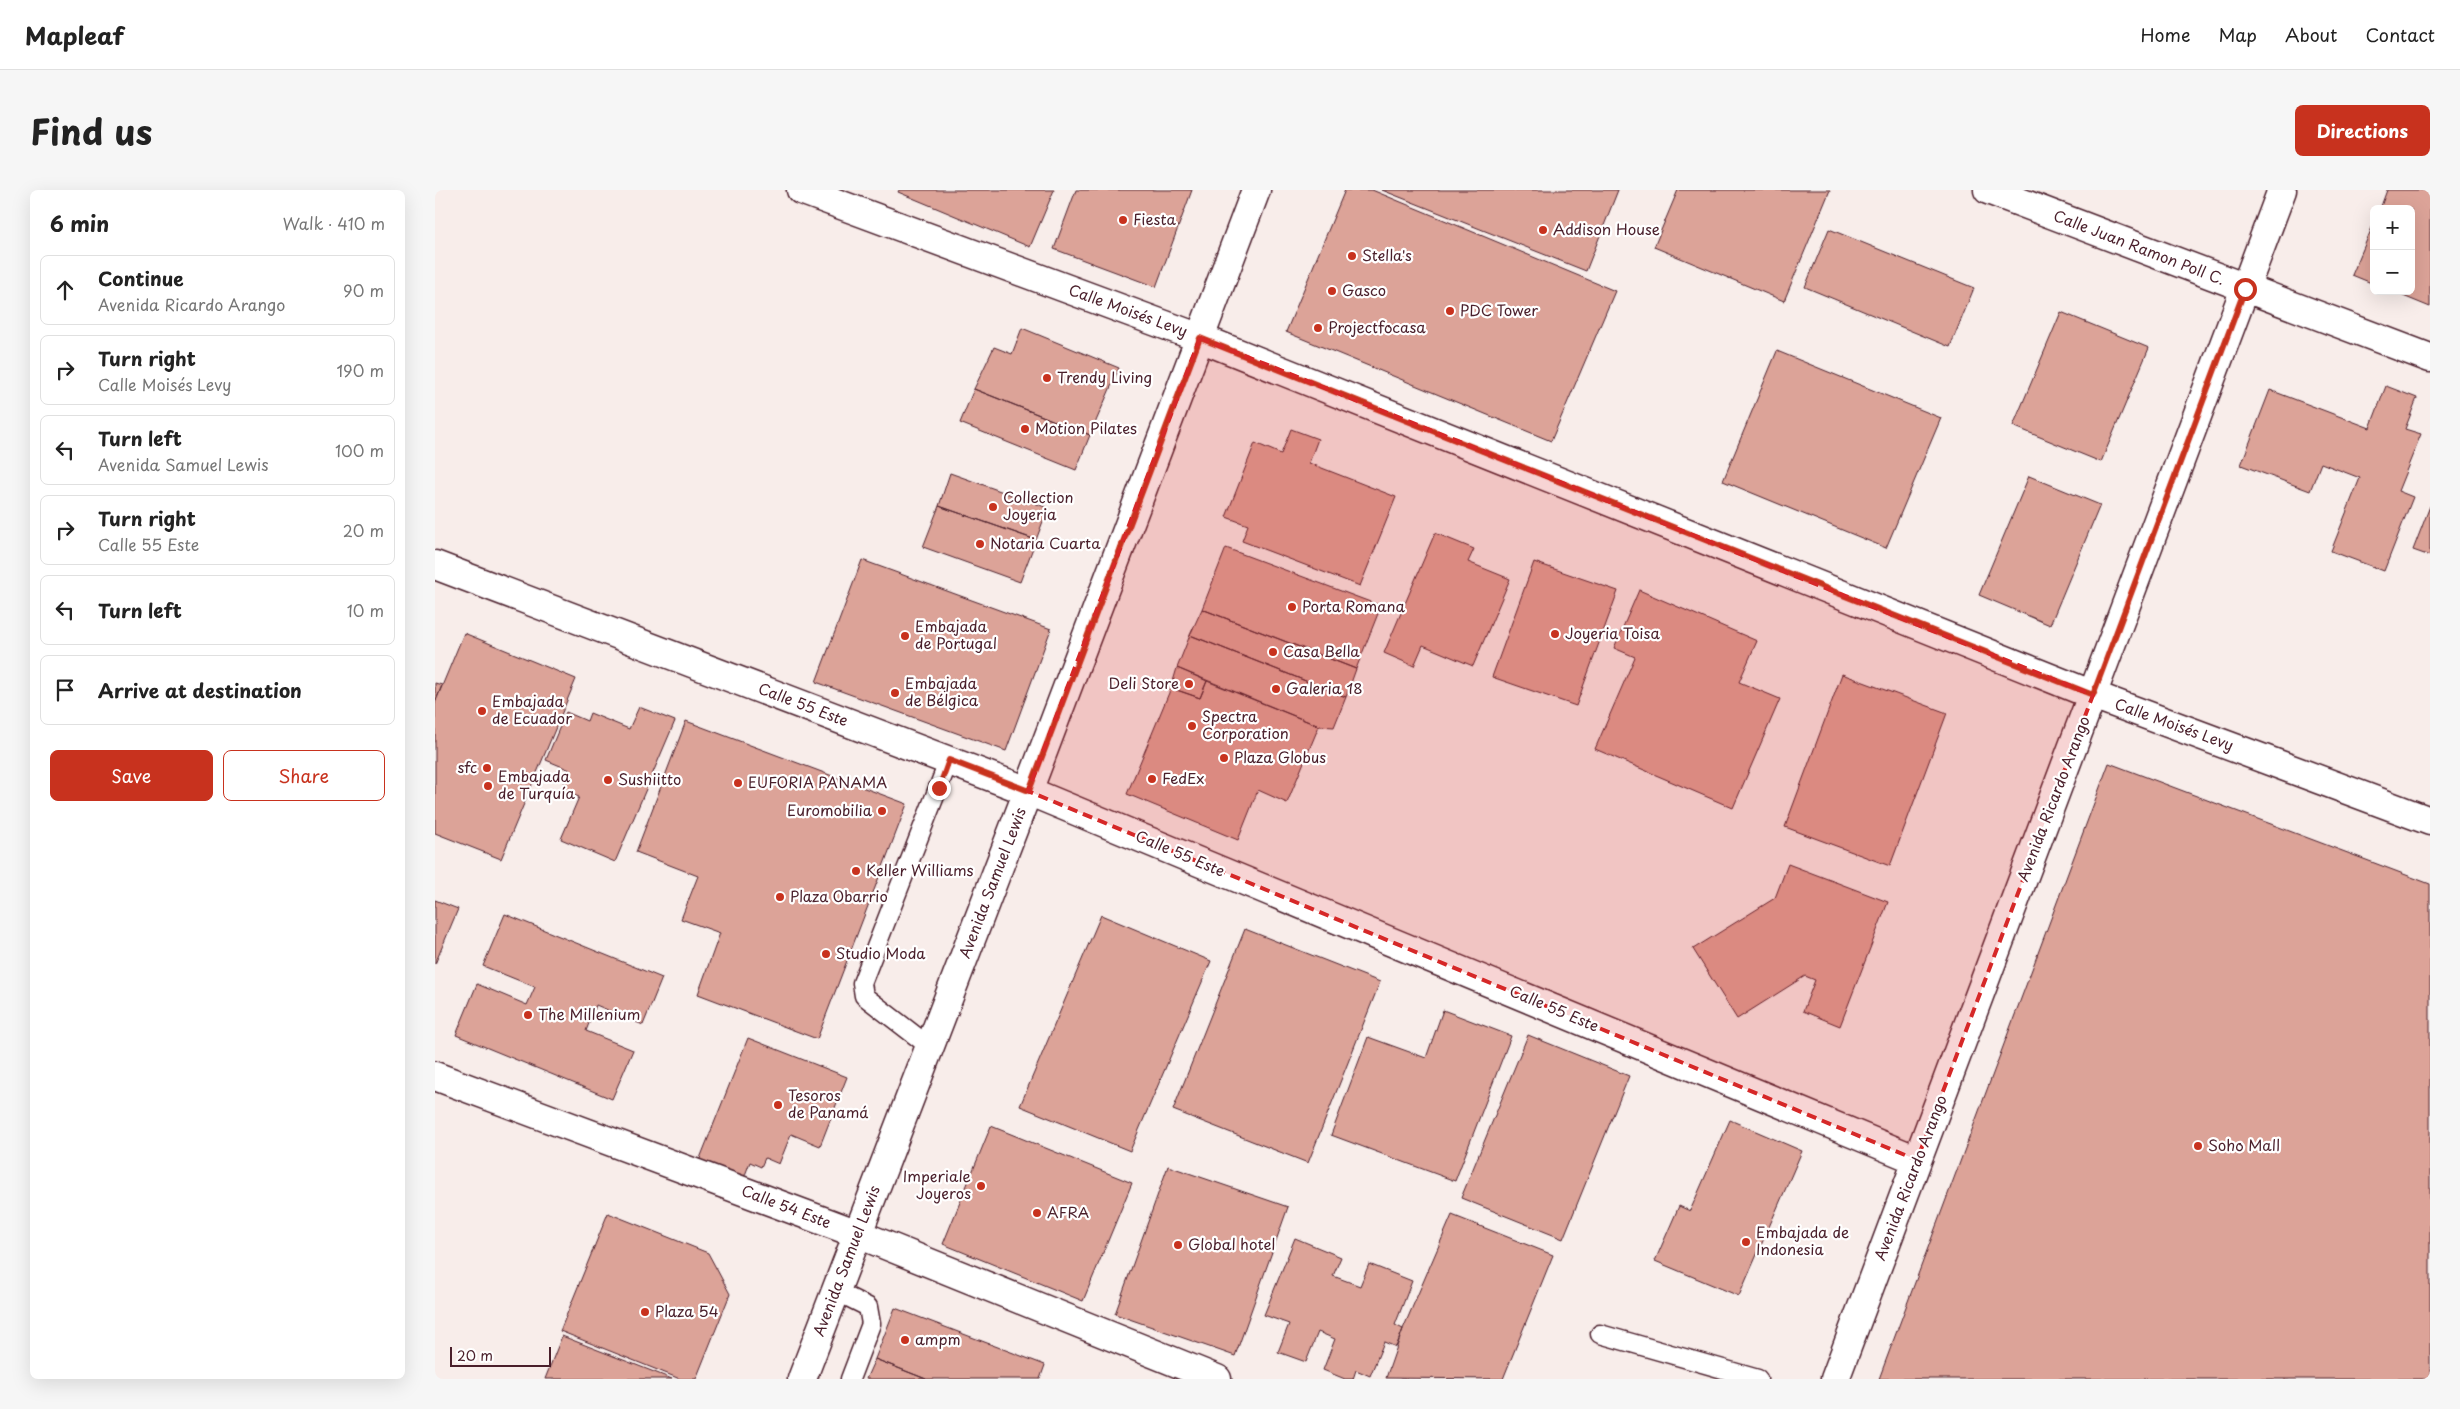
<!DOCTYPE html>
<html lang="en">
<head>
<meta charset="utf-8">
<style>
  :root { --surface:#fff; --page:#f6f6f6; --text:#222; --muted:#767676; --line:#e0e0e0; --accent:#c8321e }
  body { margin:0; font-family:"Playpen Sans",sans-serif; background:var(--page); color:var(--text) }
  .controls { position:absolute; right:15px; top:15px; display:grid; overflow:hidden; border-radius:8px; box-shadow:0 5px 20px #0002 }
  .controls button { width:45px; height:45px; display:grid; place-items:center; padding:0; border:0; border-bottom:1px solid var(--line); background:var(--surface); color:var(--text); font:25px sans-serif }
  .scale { position:absolute; left:15px; bottom:12px; width:101px; box-sizing:border-box; padding-left:5px; border:2px solid #4a1f2b; border-top:0; font-size:14px; line-height:18px; white-space:nowrap; color:#4a1f2b; -webkit-text-stroke:4px #fff; paint-order:stroke }
  .stop { position:absolute; width:15px; height:15px; margin:-11px; border:4px solid #c8321e; border-radius:50%; background:#fff }
  .stop.end { background:#c8321e; border-color:#fff; box-shadow:0 1px 5px #0008 }
  .list { margin:0; padding:0; list-style:none }
  h2 { display:flex; justify-content:space-between; align-items:center; height:65px; margin:0; padding:0 20px; font-size:21px }
  h2 small { font-size:16px; font-weight:400; color:var(--muted) }
  .list li { display:grid; grid-template-columns:32px 1fr auto; gap:15px; align-items:center; box-sizing:border-box; height:70px; margin:0 10px 10px; padding:0 10px; border:1px solid var(--line); border-radius:8px }
  .list b { display:block; font-size:19px; white-space:nowrap }
  .list p { margin:0; font-size:16px; white-space:nowrap; color:var(--muted) }
  .list em { font-size:16px; font-style:normal; color:var(--muted) }
  .actions { display:flex; gap:10px; padding:15px 20px }
  .actions a { flex:1; padding:11px 0; border:1px solid var(--accent); border-radius:8px; text-align:center; font-size:18px; color:var(--accent) }
  .actions .main { background:var(--accent); color:#fff }
  .icon { flex:none; width:28px; height:28px; fill:none; stroke:currentColor; stroke-width:2; stroke-linecap:round; stroke-linejoin:round }
  .map { position:relative; flex:none; width:1995px; height:1189px; overflow:hidden; border-radius:8px }
  header { display:flex; align-items:center; gap:30px; box-sizing:border-box; height:70px; padding:0 25px; background:var(--surface); border-bottom:1px solid var(--line) }
  header strong { font-size:24px }
  nav { display:flex; gap:28px; margin-inline-start:auto; font-size:18px }
  .intro { display:flex; align-items:center; justify-content:space-between; box-sizing:border-box; height:120px; padding:0 30px }
  h1 { margin:0; font-size:35px }
  .button { padding:12px 22px; border-radius:8px; background:var(--accent); color:#fff; font-size:18px; font-weight:700 }
  main { display:flex; gap:30px; padding:0 30px }
  aside { flex:1; background:var(--surface); border-radius:8px; box-shadow:0 5px 20px #0002 }
  .map>svg:first-child { display:block }
</style>
</head>
<body>
<header>
<strong>Mapleaf</strong>
<nav><a>Home</a><a>Map</a><a>About</a><a>Contact</a></nav>
</header>
<div class="intro"><h1>Find us</h1><a class="button">Directions</a></div>
<main>
<aside>
<h2>6 min<small>Walk · 410 m</small></h2>
<ul class="list">
<li><svg class="icon" aria-label="ahead" viewBox="0 0 24 24"><path d="M12 20V5M6 11l6-6 6 6"/></svg><div><b>Continue</b><p>Avenida Ricardo Arango</p></div><em>90 m</em></li>
<li><svg class="icon" aria-label="right" viewBox="0 0 24 24"><path d="M7 20v-9h11M14 6l5 5-5 5"/></svg><div><b>Turn right</b><p>Calle Moisés Levy</p></div><em>190 m</em></li>
<li><svg class="icon" aria-label="left" viewBox="0 0 24 24"><path d="M17 20v-9H6M10 6l-5 5 5 5"/></svg><div><b>Turn left</b><p>Avenida Samuel Lewis</p></div><em>100 m</em></li>
<li><svg class="icon" aria-label="right" viewBox="0 0 24 24"><path d="M7 20v-9h11M14 6l5 5-5 5"/></svg><div><b>Turn right</b><p>Calle 55 Este</p></div><em>20 m</em></li>
<li><svg class="icon" aria-label="left" viewBox="0 0 24 24"><path d="M17 20v-9H6M10 6l-5 5 5 5"/></svg><div><b>Turn left</b></div><em>10 m</em></li>
<li><svg class="icon" aria-label="arrive" viewBox="0 0 24 24"><path d="M6 21V4h12l-3 4 3 4H6"/></svg><div><b>Arrive at destination</b></div></li>
</ul>
<div class="actions"><a class="main">Save</a><a>Share</a></div>
</aside>
<div class="map">
<svg width="1995" height="1189" viewBox="0 0 1995 1189">
  <rect width="100%" height="100%" fill="#f8edea"/>
  <filter id="ink" filterUnits="userSpaceOnUse"><feTurbulence type="fractalNoise" baseFrequency=".02" numOctaves="2"/><feDisplacementMap in="SourceGraphic" scale="10" xChannelSelector="R" yChannelSelector="G"/><feConvolveMatrix kernelMatrix="1 2 1 2 8 2 1 2 1" color-interpolation-filters="sRGB"/></filter>
  <g filter="url(#ink)">
    <!-- building -->
    <path fill="#dca398" stroke="#4a1f2b" d="M464,0H619L595,57L463,2Z
      M641,0H757L721,97L619,59Z
      M910,0H937L1180,101L1116,251L851,142Z
      M947,0H1183L1151,81Z
      M1243,0H1395L1349,111L1219,57Z
      M1952,0H1995V117L1956,101H1976V19H1945Z
      M1939,33V94L1917,85Z
      M1394,39L1539,98L1515,157L1370,97Z
      M1626,122L1714,158L1666,272L1578,236Z
      M587,138L684,178L655,245L539,199L559,157L577,164Z
      M1342,161L1506,228L1451,358L1288,291Z
      M1951,196L1982,208L1970,239L1986,244L1963,301L1978,307L1949,381L1896,361L1925,288L1886,273L1875,301L1806,275L1835,200L1935,238Z
      M539,199L655,245L641,280L525,233Z
      M856,239L883,249L874,273L961,307L925,396L807,351L813,335L791,327L820,253L846,264Z
      M515,283L613,318L601,350L504,316Z
      M1594,286L1665,315L1615,435L1544,405Z
      M504,316L601,350L585,392L488,357Z
      M1995,316V366L1978,360Z
      M1000,343L1039,359L1033,372L1075,389L1038,476L988,455L979,476L949,463Z
      M791,358L946,416L921,479L767,419Z
      M427,370L616,439L571,561L381,492Z
      M1099,372L1183,401L1141,516L1057,487Z
      M1204,400L1322,451L1304,492L1345,509L1298,618L1160,559L1200,467L1179,458Z
      M767,419L921,479L911,507L755,445Z
      M29,443L141,489L66,669L0,643V513Z
      M755,445L911,507L899,537L884,536L742,478Z
      M742,478L772,491L765,508L736,498Z
      M1407,484L1512,523L1455,676L1350,637Z
      M772,491L884,536L852,613L823,600L803,650L692,604L736,498L765,508Z
      M0,493L7,495L0,513Z
      M204,517L240,531L180,672L126,649L144,607L126,600L135,580L111,570L131,522L152,531L155,523L194,539Z
      M251,531L472,614L382,849L263,804L285,743L246,729L263,686L201,662Z
      M1674,573L1995,694V1189H1444Z
      M1353,674L1453,712L1405,836L1368,821L1380,790L1370,786L1302,829L1258,759L1340,708Z
      M0,710L23,719L0,774Z
      M70,724L227,788L208,835L161,815L151,841L198,860L177,909L21,845L42,794L92,815L100,797L48,776Z
      M666,725L776,771L695,961L585,916Z
      M810,739L945,792L873,973L738,920Z
      M1008,820L1076,846L1020,991L896,945L933,847L991,868Z
      M1093,845L1194,886L1128,1049L1026,1008Z
      M313,848L412,887L385,956L356,944L344,974L330,968L326,977L315,972L307,993L262,976Z
      M1295,930L1367,961L1304,1106L1220,1071L1244,1016L1255,1021Z
      M556,936L697,993L648,1111L508,1054Z
      M733,976L853,1017L800,1166L680,1124Z
      M173,1023L273,1063L295,1104L261,1189H245L125,1141Z
      M1017,1025L1118,1065L1068,1189L951,1188L968,1139Z
      M860,1048L906,1067L898,1086L925,1096L934,1074L977,1091L960,1135L968,1139L961,1157L949,1152L935,1186L921,1180L918,1189H910L888,1180L900,1149L883,1142L871,1172L843,1162L854,1134L829,1125Z
      M460,1118L610,1175L605,1189H491L440,1169Z
      M127,1146L237,1189H110Z
      M440,1169L491,1189H431Z"/>
    <g fill="none" stroke-linecap="round" stroke-linejoin="round">
      <defs>
        <path id="lane" d="M495,857L429,806L427,793L514,570
          M401,1101L433,1117L436,1134L415,1189
          M1165,1144L1323,1189"/>
        <path id="street" d="M366,0L765,148L1658,505L1995,631
          M1553,0L1995,168
          M0,375L593,601L1482,970
          M0,886L423,1044L782,1189
          M367,1189L593,601L821,0
          M1400,1189L1847,0"/>
      </defs>
      <!-- lane casing -->
      <use href="#lane" stroke="#4a1f2b" stroke-width="21"/>
      <!-- street casing -->
      <use href="#street" stroke="#4a1f2b" stroke-width="31"/>
      <!-- lane -->
      <use href="#lane" stroke="#fff" stroke-width="18"/>
      <!-- street -->
      <use href="#street" stroke="#fff" stroke-width="28"/>
    </g>
  </g>
  <g fill="none" stroke-linecap="round" stroke-linejoin="round" filter="url(#ink)">
    <!-- route -->
    <path stroke="#c8321e" stroke-width="6" d="M504,598L514,570L594,601L765,148L1658,505L1810,99"/>
  </g>
  <!-- marked area -->
  <path fill="#d62828" fill-opacity="0.2" stroke="#d62828" stroke-width="4" stroke-dasharray="10 6" stroke-linejoin="round" d="M765,148L1658,505L1482,970L593,601Z"/>
  <!-- markers -->
  <g fill="#c8321e" stroke="#fff" stroke-width="2">
    <circle cx="688" cy="30" r="5"/>
    <circle cx="1108" cy="40" r="5"/>
    <circle cx="917" cy="66" r="5"/>
    <circle cx="897" cy="101" r="5"/>
    <circle cx="1015" cy="121" r="5"/>
    <circle cx="883" cy="138" r="5"/>
    <circle cx="612" cy="188" r="5"/>
    <circle cx="590" cy="239" r="5"/>
    <circle cx="558" cy="317" r="5"/>
    <circle cx="545" cy="354" r="5"/>
    <circle cx="857" cy="417" r="5"/>
    <circle cx="1120" cy="444" r="5"/>
    <circle cx="470" cy="446" r="5"/>
    <circle cx="838" cy="462" r="5"/>
    <circle cx="754" cy="494" r="5"/>
    <circle cx="841" cy="499" r="5"/>
    <circle cx="460" cy="503" r="5"/>
    <circle cx="47" cy="521" r="5"/>
    <circle cx="757" cy="536" r="5"/>
    <circle cx="789" cy="568" r="5"/>
    <circle cx="52" cy="578" r="5"/>
    <circle cx="717" cy="589" r="5"/>
    <circle cx="173" cy="590" r="5"/>
    <circle cx="303" cy="593" r="5"/>
    <circle cx="53" cy="596" r="5"/>
    <circle cx="447" cy="621" r="5"/>
    <circle cx="421" cy="681" r="5"/>
    <circle cx="345" cy="707" r="5"/>
    <circle cx="391" cy="764" r="5"/>
    <circle cx="93" cy="825" r="5"/>
    <circle cx="343" cy="915" r="5"/>
    <circle cx="1763" cy="956" r="5"/>
    <circle cx="546" cy="996" r="5"/>
    <circle cx="602" cy="1023" r="5"/>
    <circle cx="1311" cy="1052" r="5"/>
    <circle cx="743" cy="1055" r="5"/>
    <circle cx="210" cy="1122" r="5"/>
    <circle cx="470" cy="1150" r="5"/>
  </g>
  <g text-anchor="middle" stroke-width="4.5" stroke-linejoin="round" paint-order="stroke">
    <!-- poi labels -->
    <g font-size="15" fill="#4a1f2b" stroke="#fff" text-anchor="start">
      <text x="698" y="35">Fiesta</text>
      <text x="1118" y="45">Addison House</text>
      <text x="927" y="71">Stella's</text>
      <text x="907" y="106">Gasco</text>
      <text x="1025" y="126">PDC Tower</text>
      <text x="893" y="143">Projectfocasa</text>
      <text x="622" y="193">Trendy Living</text>
      <text x="600" y="244">Motion Pilates</text>
      <text x="568" y="313">Collection<tspan x="568" dy="17">Joyeria</tspan></text>
      <text x="555" y="359">Notaria Cuarta</text>
      <text x="867" y="422">Porta Romana</text>
      <text x="480" y="442">Embajada<tspan x="480" dy="17">de Portugal</tspan></text>
      <text x="1130" y="449">Joyeria Toisa</text>
      <text x="848" y="467">Casa Bella</text>
      <text x="470" y="499">Embajada<tspan x="470" dy="17">de Bélgica</tspan></text>
      <text x="744" y="499" text-anchor="end">Deli Store</text>
      <text x="851" y="504">Galeria 18</text>
      <text x="57" y="517">Embajada<tspan x="57" dy="17">de Ecuador</tspan></text>
      <text x="767" y="532">Spectra<tspan x="767" dy="17">Corporation</tspan></text>
      <text x="799" y="573">Plaza Globus</text>
      <text x="42" y="583" text-anchor="end">sfc</text>
      <text x="63" y="592">Embajada<tspan x="63" dy="17">de Turquía</tspan></text>
      <text x="727" y="594">FedEx</text>
      <text x="183" y="595">Sushiitto</text>
      <text x="313" y="598">EUFORIA PANAMA</text>
      <text x="437" y="626" text-anchor="end">Euromobilia</text>
      <text x="431" y="686">Keller Williams</text>
      <text x="355" y="712">Plaza Obarrio</text>
      <text x="401" y="769">Studio Moda</text>
      <text x="103" y="830">The Millenium</text>
      <text x="353" y="911">Tesoros<tspan x="353" dy="17">de Panamá</tspan></text>
      <text x="1773" y="961">Soho Mall</text>
      <text x="536" y="992" text-anchor="end">Imperiale<tspan x="536" dy="17">Joyeros</tspan></text>
      <text x="612" y="1028">AFRA</text>
      <text x="1321" y="1048">Embajada de<tspan x="1321" dy="17">Indonesia</tspan></text>
      <text x="753" y="1060">Global hotel</text>
      <text x="220" y="1127">Plaza 54</text>
      <text x="480" y="1155">ampm</text>
    </g>
    <!-- street labels -->
    <g font-size="15" fill="#4a1f2b" stroke="#fff">
      <text transform="translate(1704 58) rotate(21)" y="5">Calle Juan Ramon Poll C.</text>
      <text transform="translate(693 121) rotate(20)" y="5">Calle Moisés Levy</text>
      <text transform="translate(368 515) rotate(21)" y="5">Calle 55 Este</text>
      <text transform="translate(1739 535) rotate(20)" y="5">Calle Moisés Levy</text>
      <text transform="translate(1619 609) rotate(-69)" y="5">Avenida Ricardo Arango</text>
      <text transform="translate(745 664) rotate(23)" y="5">Calle 55 Este</text>
      <text transform="translate(558 693) rotate(-69)" y="5">Avenida Samuel Lewis</text>
      <text transform="translate(1119 819) rotate(23)" y="5">Calle 55 Este</text>
      <text transform="translate(1476 988) rotate(-69)" y="5">Avenida Ricardo Arango</text>
      <text transform="translate(351 1017) rotate(21)" y="5">Calle 54 Este</text>
      <text transform="translate(412 1071) rotate(-69)" y="5">Avenida Samuel Lewis</text>
    </g>
  </g>
</svg>
<div class="controls">
<button>+</button>
<button>−</button>
</div>
<div class="scale">20 m</div>
<div class="stop" style="left:1810px;top:99px"></div>
<div class="stop end" style="left:504px;top:598px"></div>
</div>
</main>
</body>
</html>
